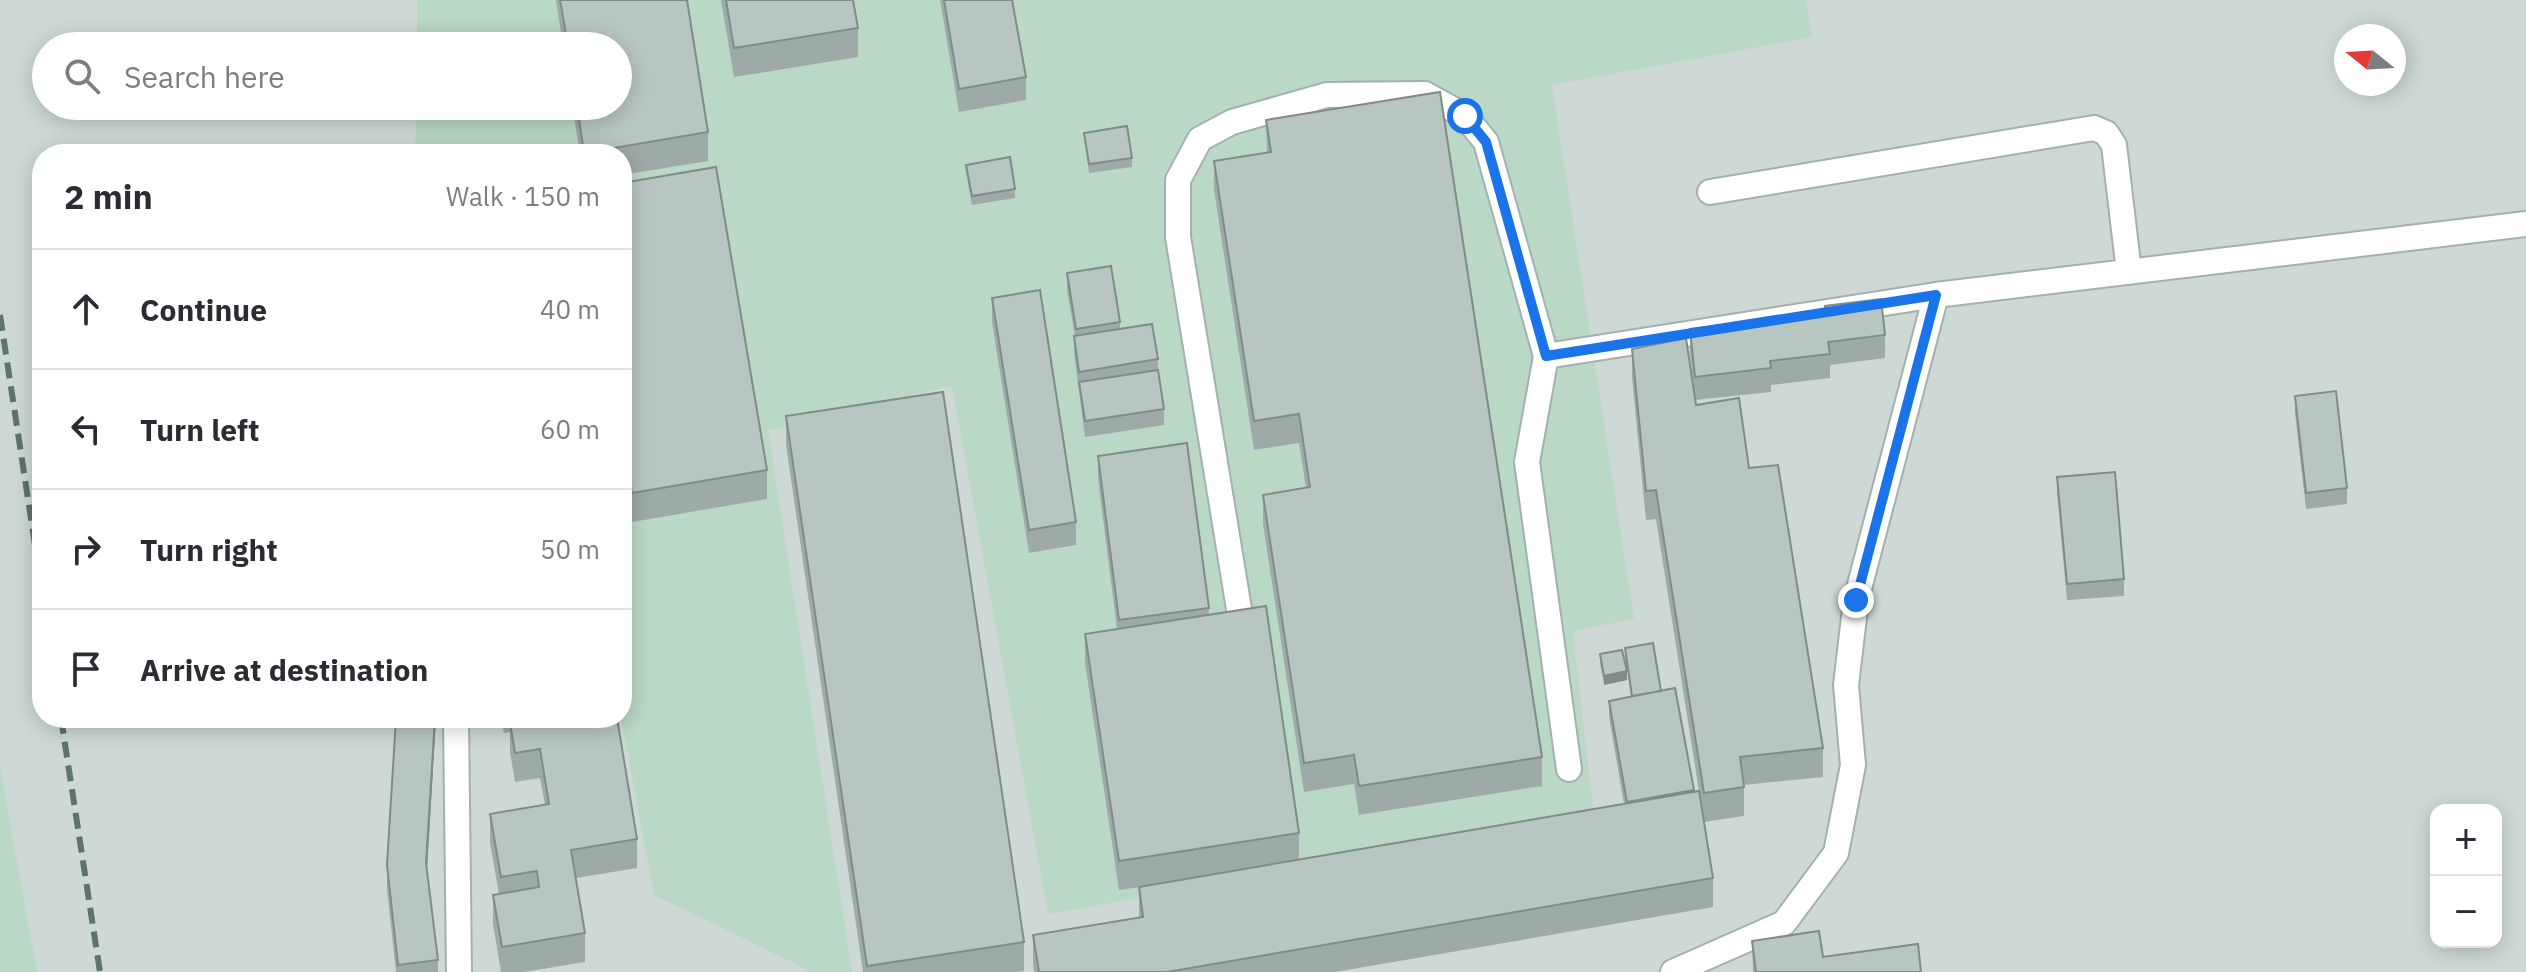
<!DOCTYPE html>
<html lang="en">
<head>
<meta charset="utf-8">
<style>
  :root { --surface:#fff; --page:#f2f2f3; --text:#2b2b33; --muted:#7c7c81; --line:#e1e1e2 }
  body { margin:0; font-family:"IBM Plex Sans",sans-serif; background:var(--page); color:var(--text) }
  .controls { position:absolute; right:24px; bottom:24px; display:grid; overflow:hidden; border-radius:16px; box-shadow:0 4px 20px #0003 }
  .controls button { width:72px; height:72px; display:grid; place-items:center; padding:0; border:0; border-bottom:2px solid var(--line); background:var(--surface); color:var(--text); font:40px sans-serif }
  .compass { position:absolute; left:2334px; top:24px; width:72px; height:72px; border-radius:50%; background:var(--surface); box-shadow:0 4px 20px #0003; rotate:288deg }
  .stop { position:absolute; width:24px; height:24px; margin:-18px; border:6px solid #1a73e8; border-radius:50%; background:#fff }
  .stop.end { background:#1a73e8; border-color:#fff; box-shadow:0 2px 8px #0008 }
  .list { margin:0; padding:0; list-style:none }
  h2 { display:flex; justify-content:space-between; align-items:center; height:104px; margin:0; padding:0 32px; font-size:34px }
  h2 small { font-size:26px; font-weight:400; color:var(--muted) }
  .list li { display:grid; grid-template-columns:52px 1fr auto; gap:24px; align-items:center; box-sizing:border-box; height:120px; padding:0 32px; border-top:2px solid var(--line) }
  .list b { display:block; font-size:30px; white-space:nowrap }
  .list em { font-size:26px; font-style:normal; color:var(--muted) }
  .icon { flex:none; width:44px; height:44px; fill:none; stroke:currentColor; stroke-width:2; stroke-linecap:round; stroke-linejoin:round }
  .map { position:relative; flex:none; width:2526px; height:972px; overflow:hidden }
  .search { position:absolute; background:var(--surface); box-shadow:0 4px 20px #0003; left:32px; top:32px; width:600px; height:88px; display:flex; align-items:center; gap:20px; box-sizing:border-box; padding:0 28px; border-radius:44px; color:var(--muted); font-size:30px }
  .panel { position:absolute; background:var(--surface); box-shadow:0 4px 20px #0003; left:32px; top:144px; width:600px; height:584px; border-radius:32px }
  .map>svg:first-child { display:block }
</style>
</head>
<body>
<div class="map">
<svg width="2526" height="972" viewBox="0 0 2526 972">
  <rect width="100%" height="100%" fill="#e0e9e6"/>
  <!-- built -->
  <path fill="#ced9d5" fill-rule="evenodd" d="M0,0H2526V972H0ZM2346,36H2394V84H2346ZM46,46H618V106H46ZM42,154H622V718H42ZM2436,810H2496V942H2436Z"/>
  <!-- green -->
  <path fill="#bad8c6" d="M417,0H1806L1812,37L1552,85L1634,619L1573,631L1594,817L1048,914L952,386L768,430L852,972H812L654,895L621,718L622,154H415L416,106H618V46H417Z
    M0,768L37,972H0Z"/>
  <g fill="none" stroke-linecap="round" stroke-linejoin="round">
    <defs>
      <path id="service" d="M1710,192L2094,128L2106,133L2114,145L2129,272
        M1546,356L1527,462L1569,769
        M1239,609L1178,237V180L1200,139L1232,122L1327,95L1425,94L1465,116L1486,142L1546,356L1936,295L2526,224
        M456,718L459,972
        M1673,972L1784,923L1836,853L1853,765L1846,685L1856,600L1936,295"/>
    </defs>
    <!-- service casing -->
    <use href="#service" stroke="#a3b0ad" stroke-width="28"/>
    <!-- service -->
    <use href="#service" stroke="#fff" stroke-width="24"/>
    <!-- rail -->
    <path stroke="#5c7370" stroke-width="6" stroke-dasharray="16 8" stroke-linecap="butt" d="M0,315L42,591
      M61,718L100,972"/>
  </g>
  <!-- wall -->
  <path fill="#9eaaa7" d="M556,0H687L708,132V161L622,175V154H580L572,106H618V46H563Z
    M721,0H853L858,28V57L734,77Z
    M940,0H1012L1026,77V100L959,112Z
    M1266,120L1542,757V786L1359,815L1354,784L1304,792L1263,524V495L1306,488L1299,443L1254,450L1214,190V161L1267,153Z
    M1084,133L1132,158V167L1089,173Z
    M966,165L1015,189V198L972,205L966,173Z
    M622,183L767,470V499L632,522L622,461Z
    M1067,273L1120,322V329L1158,359V370L1164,409V425L1085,437L1074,353L1075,336L1067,290Z
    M992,298L1076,522V545L1029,553L992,322Z
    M1690,329L1885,335V358L1830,365V378L1771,385V392L1695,400L1696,405L1749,468L1823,748V777L1744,785V816L1704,822L1713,878V907L1335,972H1034L1033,964V935L1139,917V887H1140L1119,890L1085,663V634L1117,629L1098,479V456L1209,608V615L1299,833V860L1624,804L1609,717V701L1631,696L1625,656V648L1661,691L1675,688L1694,792L1699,791L1656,519L1646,520L1632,378V349L1694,389L1690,352Z
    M2295,396L2347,488V504L2306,509L2295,413Z
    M786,416L1024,942V971L1015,972H863L786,445Z
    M2057,477L2124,579V596L2067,600L2057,493Z
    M1600,654L1627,680L1604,685L1600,663Z
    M396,718H436L427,871L438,960V972H396L387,889V865Z
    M501,718H617L637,839V868L576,878L585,933V962L524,972H501L493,924V895L499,894L490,843V814L545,805L540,778L515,782L510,752V732L504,733Z
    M1752,941L1823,957L1921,972H1753Z"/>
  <!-- shaded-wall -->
  <path fill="#818b88" d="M1627,671V680L1604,685V676Z
    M435,718H436L426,886V863Z"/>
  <!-- building -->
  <path fill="#b8c6c2" stroke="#818b88" stroke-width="2" d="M560,0H687L708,132L584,153L577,106H618V46H568Z
    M726,0H853L858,28L734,48Z
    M944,0H1012L1026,77L959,89Z
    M1440,92L1542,757L1359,786L1354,755L1304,763L1263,495L1310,487L1299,414L1254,421L1214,161L1271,152L1266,120Z
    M1127,126L1132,158L1089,164L1084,133Z
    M1010,157L1015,189L972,196L966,165Z
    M716,167L767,470L632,493L622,432V183Z
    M1111,266L1120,322L1076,329L1067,273Z
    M1040,290L1076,522L1029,530L992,298Z
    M1881,299L1885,335L1828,342L1830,354L1770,361L1771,368L1695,377L1690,329L1825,313V306Z
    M1152,324L1158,359L1079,372L1074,336Z
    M1686,338L1696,405L1739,398L1749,468L1778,465L1823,748L1740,757L1744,787L1704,793L1656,490L1646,491L1632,349Z
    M1158,370L1164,409L1085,421L1079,382Z
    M2336,391L2347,488L2306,493L2295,396Z
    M943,392L1024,942L867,966L786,416Z
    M1187,443L1209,608L1119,620L1098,456Z
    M2115,472L2124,579L2067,584L2057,477Z
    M1266,606L1299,833L1119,861L1085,634Z
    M1653,643L1661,691L1632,696L1625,648Z
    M1622,650L1627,671L1604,676L1600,654Z
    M1675,688L1694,790L1627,802L1609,701Z
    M396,718H435L426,863L438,960L398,965L387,865Z
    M534,718H617L637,839L571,850L585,933L502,947L493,895L539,887L537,871L501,877L490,814L549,804L540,749L515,753L510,723Z
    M1699,791L1713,878L1167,972H1039L1033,935L1143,917L1139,887Z
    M1819,931L1823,957L1918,944L1921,972H1756L1752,941Z"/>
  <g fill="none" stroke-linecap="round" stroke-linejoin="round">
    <!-- route -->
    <path stroke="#1a73e8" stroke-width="10" d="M1465,116L1486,142L1546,356L1936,295L1856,600"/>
  </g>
</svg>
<div class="controls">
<button>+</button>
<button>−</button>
</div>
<svg class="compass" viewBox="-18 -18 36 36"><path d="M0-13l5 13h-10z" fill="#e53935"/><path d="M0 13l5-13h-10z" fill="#7c7c81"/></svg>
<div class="stop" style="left:1465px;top:116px"></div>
<div class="stop end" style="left:1856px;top:600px"></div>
<div class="search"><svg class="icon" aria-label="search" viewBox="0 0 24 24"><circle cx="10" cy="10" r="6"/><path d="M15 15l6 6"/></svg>Search here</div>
<section class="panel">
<h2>2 min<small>Walk · 150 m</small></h2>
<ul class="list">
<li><svg class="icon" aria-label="ahead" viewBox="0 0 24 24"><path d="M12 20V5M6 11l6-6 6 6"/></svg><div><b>Continue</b></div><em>40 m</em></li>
<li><svg class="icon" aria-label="left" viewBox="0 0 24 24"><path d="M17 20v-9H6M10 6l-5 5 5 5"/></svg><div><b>Turn left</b></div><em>60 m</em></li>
<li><svg class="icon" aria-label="right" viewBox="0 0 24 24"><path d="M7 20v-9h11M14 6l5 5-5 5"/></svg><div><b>Turn right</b></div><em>50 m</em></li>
<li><svg class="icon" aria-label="arrive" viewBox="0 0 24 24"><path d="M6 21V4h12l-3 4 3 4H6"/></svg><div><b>Arrive at destination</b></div></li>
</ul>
</section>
</div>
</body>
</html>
